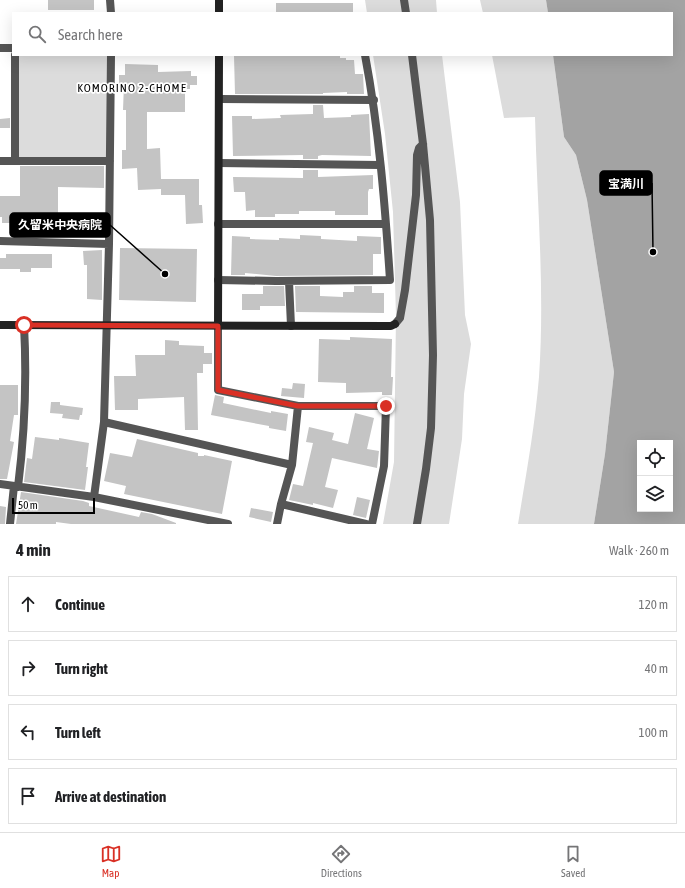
<!DOCTYPE html>
<html lang="en">
<head>
<meta charset="utf-8">
<style>
  :root { --surface:#fff; --page:#f2f2f2; --text:#202124; --muted:#757577; --line:#e0e0e0; --accent:#d93025 }
  body { margin:0; font-family:"Asap Condensed","Noto Sans JP",sans-serif; background:var(--page); color:var(--text) }
  .controls { position:absolute; right:12px; bottom:12px; display:grid; overflow:hidden; border-radius:0px; box-shadow:0 4px 16px #0002 }
  .controls button { width:36px; height:36px; display:grid; place-items:center; padding:0; border:0; border-bottom:1px solid var(--line); background:var(--surface); color:var(--text); font:20px sans-serif }
  .scale { position:absolute; left:12px; bottom:10px; width:83px; box-sizing:border-box; padding-left:4px; border:2px solid #000; border-top:0; font-size:11px; line-height:14px; white-space:nowrap; color:#000; -webkit-text-stroke:3px #fff; paint-order:stroke }
  .stop { position:absolute; width:12px; height:12px; margin:-9px; border:3px solid #d93025; border-radius:50%; background:#fff }
  .stop.end { background:#d93025; border-color:#fff; box-shadow:0 1px 4px #0008 }
  .list { margin:0; padding:0; list-style:none }
  h2 { display:flex; justify-content:space-between; align-items:center; height:52px; margin:0; padding:0 16px; font-size:17px }
  h2 small { font-size:13px; font-weight:400; color:var(--muted) }
  .list li { display:grid; grid-template-columns:26px 1fr auto; gap:12px; align-items:center; box-sizing:border-box; height:56px; margin:0 8px 8px; padding:0 8px; border:1px solid var(--line); border-radius:0px }
  .list b { display:block; font-size:15px; white-space:nowrap }
  .list em { font-size:13px; font-style:normal; color:var(--muted) }
  .icon { flex:none; width:22px; height:22px; fill:none; stroke:currentColor; stroke-width:2; stroke-linecap:round; stroke-linejoin:round }
  .map { position:relative; flex:none; width:685px; height:524px; overflow:hidden }
  .search { position:absolute; background:var(--surface); box-shadow:0 4px 16px #0002; left:12px; right:12px; top:12px; height:44px; display:flex; align-items:center; gap:10px; box-sizing:border-box; padding:0 14px; border-radius:0px; color:var(--muted); font-size:15px }
  .sheet { height:308px; background:var(--surface) }
  nav { display:flex; justify-content:space-around; align-items:center; box-sizing:border-box; height:56px; border-top:1px solid var(--line); background:var(--surface); font-size:11px; color:var(--muted) }
  nav a { display:grid; justify-items:center; gap:2px }
  nav .on { color:var(--accent) }
  .map>svg:first-child { display:block }
</style>
</head>
<body>
<div class="map">
<svg width="685" height="524" viewBox="0 0 685 524">
  <rect width="100%" height="100%" fill="#fff"/>
  <!-- green -->
  <path fill="#dcdcdc" d="M365,0H436L437,13H367Z
    M480,0H546L548,13H483Z
    M17,55H109L108,158L18,159Z
    M373,55H442L460,202L465,315L471,344L464,394L462,439L449,524H383L394,462L396,316L393,212L385,134Z
    M492,55H553L564,137L576,155L587,200L614,372L605,454L594,524H518C526,475 535,426 539,377C545,290 537,203 535,117L504,118Z"/>
  <!-- water -->
  <path fill="#a3a3a3" fill-rule="evenodd" d="M546,0H685V524H594L605,454L614,372L587,200L576,155L564,137L553,55H672V13H548ZM640,443H670V509H640Z"/>
  <!-- building -->
  <path fill="#c4c4c4" d="M48,0H94V10H48Z
    M276,3H353V13H276Z
    M276,55L340,56V58H346V60H354L355,74H363L364,94H347V92L323,93V94H235L234,56Z
    M125,64L158,65V72L191,71V76H197V85H190V89H185V112H147V149L160,148L161,179H199V205H202L203,223L186,224L185,195H161V189L138,190L137,168L122,169V150H126V110H123L124,84H119V75H125Z
    M313,105H323L324,118L351,117V115L369,114L371,156L322,155L318,156V159H303V155L233,156L232,116H252V119L281,118L280,115L313,114Z
    M10,118V128H0V119Z
    M20,166H104V188L58,187V232L20,230V223H2V217H0V196H20Z
    M303,170H318V177L373,175V189H369L368,192V215H335V211H299V214H275V217H255V210L246,211L245,192H234L233,177L303,178Z
    M300,235L321,236V239L357,241V236L381,237V254H373V275L276,276L245,273V275H231L232,236L250,237V239L279,240V238L300,239Z
    M120,248L197,249L196,302L119,300Z
    M102,250V300L87,299V265H84L83,251Z
    M6,254H52V268H31V272H20V269H0V258H6Z
    M263,286H284L285,306H260V310H242V294H263Z
    M295,286H320V296L343,297V292H354V286H372V293H384V313L296,312Z
    M350,337L392,339L391,377H393L392,395H382V392L346,393V383L318,382L319,339L350,340Z
    M165,340L179,341V345L204,346V353H212V364H203V373H197L198,430H185L184,397L138,399V410H115L114,376H136L135,355H165Z
    M293,383L305,384L304,398L281,396L282,388L292,389Z
    M0,385H18V415H14L10,441L14,442L7,479H0Z
    M215,395L224,397L223,403L271,413V411L288,414L286,431L269,428V426L211,415Z
    M51,402H60V405L83,408L82,415H80L79,420L62,418L63,414L50,413Z
    M355,413L374,418L367,449L379,451L377,468L332,458L325,487L338,490L333,508L313,503V505L289,500L293,484L303,486L313,443L306,442L309,427L334,433L332,440L348,444Z
    M35,437L59,440V438L89,443L86,467H88L85,490L24,482L27,458L32,459Z
    M137,439L198,453V456H204V455L232,461L222,514L124,494L126,486L104,481L110,453L132,457Z
    M21,492L83,501L89,503V506L139,517L141,512L152,514L176,523V524H71L56,522V524H16Z
    M357,497L370,500L366,518L353,515Z
    M0,506L6,507L5,524H0Z
    M251,508L273,512L271,522L249,517Z"/>
  <g fill="none" stroke-linecap="round" stroke-linejoin="round">
    <!-- street -->
    <path stroke="#555" stroke-width="8" d="M110,0L111,13
      M404,0L406,13
      M0,48H13
      M15,55V161
      M412,55L423,144L430,220L433,355L431,428L426,469L417,524
      M220,99L374,100
      M0,161H110
      M219,163L380,165
      M218,224H386
      M0,241L109,244
      M218,280L276,281L390,280C385,205 379,129 365,55
      M289,281L291,326
      M395,324L400,318L405,290L416,195L417,155L419,148L423,144
      M218,326V390L298,406H386L384,466L372,524
      M104,422L292,465
      M0,484L94,497L228,524
      M18,487C25,431 27,381 24,325
      M94,497L104,422L109,244L111,55
      M281,504L366,524
      M10,524L14,486
      M277,524L281,504L292,465L298,406"/>
    <!-- secondary -->
    <path stroke="#222" stroke-width="8" d="M219,13V0
      M0,325L391,326L395,324
      M218,326L219,55"/>
  </g>
  <g fill="none" stroke-linecap="round" stroke-linejoin="round">
    <!-- route -->
    <path stroke="#d93025" stroke-width="5" d="M24,325L218,326V390L298,406H386"/>
  </g>
  <g text-anchor="middle" stroke-width="3.5" stroke-linejoin="round" paint-order="stroke">
    <!-- neighbourhood labels -->
    <g font-size="12" letter-spacing="1" fill="#000" stroke="#fff">
      <text x="132" y="92">KOMORINO 2-CHOME</text>
    </g>
  </g>
  <!-- callouts -->
  <path fill="none" stroke="#000" stroke-width="1.5" d="M653 252L652 183M165 274L110 225"/>
  <g fill="#000" stroke="#fff" stroke-width="1.5">
    <circle cx="653" cy="252" r="4"/>
    <circle cx="165" cy="274" r="4"/>
  </g>
  <g fill="#000" stroke="#000" stroke-width="1.5">
    <rect x="600" y="171" width="52" height="24" rx="4"/>
    <rect x="10" y="213" width="100" height="24" rx="4"/>
  </g>
  <g font-size="12" text-anchor="middle" font-weight="bold" fill="#fff">
    <text x="626" y="188">宝満川</text>
    <text x="60" y="229">久留米中央病院</text>
  </g>
</svg>
<div class="controls">
<button><svg class="icon" aria-label="locate" viewBox="0 0 24 24"><circle cx="12" cy="12" r="6"/><path d="M12 2v4M12 18v4M2 12h4M18 12h4"/></svg></button>
<button><svg class="icon" aria-label="layers" viewBox="0 0 24 24"><path d="M12 4l9 5-9 5-9-5zM3 14l9 5 9-5"/></svg></button>
</div>
<div class="scale">50 m</div>
<div class="stop" style="left:24px;top:325px"></div>
<div class="stop end" style="left:386px;top:406px"></div>
<div class="search"><svg class="icon" aria-label="search" viewBox="0 0 24 24"><circle cx="10" cy="10" r="6"/><path d="M15 15l6 6"/></svg>Search here</div>
</div>
<section class="sheet">
<h2>4 min<small>Walk · 260 m</small></h2>
<ul class="list">
<li><svg class="icon" aria-label="ahead" viewBox="0 0 24 24"><path d="M12 20V5M6 11l6-6 6 6"/></svg><div><b>Continue</b></div><em>120 m</em></li>
<li><svg class="icon" aria-label="right" viewBox="0 0 24 24"><path d="M7 20v-9h11M14 6l5 5-5 5"/></svg><div><b>Turn right</b></div><em>40 m</em></li>
<li><svg class="icon" aria-label="left" viewBox="0 0 24 24"><path d="M17 20v-9H6M10 6l-5 5 5 5"/></svg><div><b>Turn left</b></div><em>100 m</em></li>
<li><svg class="icon" aria-label="arrive" viewBox="0 0 24 24"><path d="M6 21V4h12l-3 4 3 4H6"/></svg><div><b>Arrive at destination</b></div></li>
</ul>
</section>
<nav>
<a class="on"><svg class="icon" aria-label="map" viewBox="0 0 24 24"><path d="M3 6l6-2 6 2 6-2v14l-6 2-6-2-6 2zM9 4v14M15 6v14"/></svg>Map</a>
<a><svg class="icon" aria-label="directions" viewBox="0 0 24 24"><path d="M12 3l9 9-9 9-9-9zM9 14v-3h6M13 9l2 2-2 2"/></svg>Directions</a>
<a><svg class="icon" aria-label="saved" viewBox="0 0 24 24"><path d="M7 4h10v16l-5-4-5 4z"/></svg>Saved</a>
</nav>
</body>
</html>
